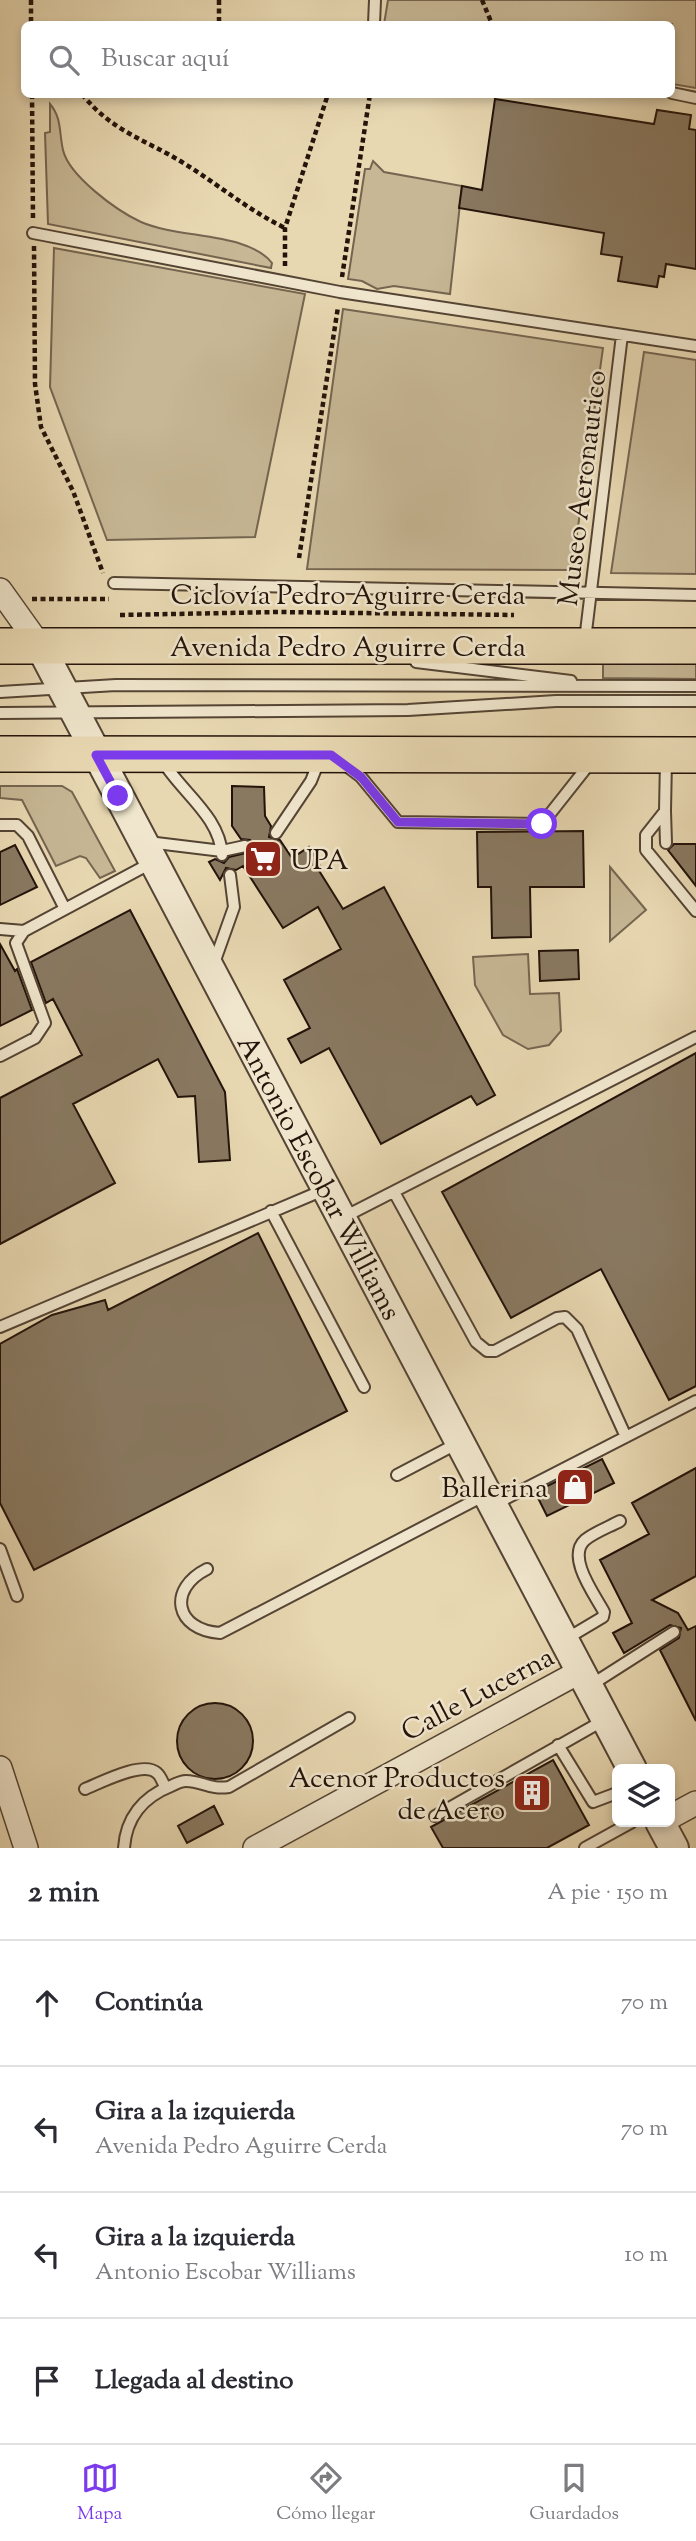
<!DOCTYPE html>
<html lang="es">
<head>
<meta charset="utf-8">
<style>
  :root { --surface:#fff; --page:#f2f2f3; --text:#2b2b33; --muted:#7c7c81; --line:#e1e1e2; --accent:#7c3aed }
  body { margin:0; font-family:"Sorts Mill Goudy",serif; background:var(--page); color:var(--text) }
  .controls { position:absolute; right:21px; bottom:21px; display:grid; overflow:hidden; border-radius:10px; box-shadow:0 4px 10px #0003 }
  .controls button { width:63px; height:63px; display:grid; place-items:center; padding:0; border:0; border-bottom:2px solid var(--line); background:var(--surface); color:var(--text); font:35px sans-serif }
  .stop { position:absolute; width:21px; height:21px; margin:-16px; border:5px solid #7c3aed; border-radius:50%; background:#fff }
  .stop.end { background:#7c3aed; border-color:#fff; box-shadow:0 2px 7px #0008 }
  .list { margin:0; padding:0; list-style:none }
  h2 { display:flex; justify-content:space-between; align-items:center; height:91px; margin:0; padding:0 28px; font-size:30px }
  h2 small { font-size:23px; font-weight:400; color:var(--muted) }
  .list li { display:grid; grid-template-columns:46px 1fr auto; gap:21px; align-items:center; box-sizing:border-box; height:126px; padding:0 28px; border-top:2px solid var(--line) }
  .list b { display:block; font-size:26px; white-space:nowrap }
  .list p { margin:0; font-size:23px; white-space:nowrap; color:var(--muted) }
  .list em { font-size:23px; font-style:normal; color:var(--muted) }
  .icon { flex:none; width:38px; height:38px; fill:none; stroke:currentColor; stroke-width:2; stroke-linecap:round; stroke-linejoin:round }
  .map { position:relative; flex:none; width:696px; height:1848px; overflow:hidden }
  .search { position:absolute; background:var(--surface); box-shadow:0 4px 10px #0003; left:21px; right:21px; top:21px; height:77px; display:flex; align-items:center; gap:18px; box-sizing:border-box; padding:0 24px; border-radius:10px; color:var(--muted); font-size:26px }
  .sheet { height:595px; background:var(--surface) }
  nav { display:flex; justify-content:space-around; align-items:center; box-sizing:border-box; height:98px; border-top:2px solid var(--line); background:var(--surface); font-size:19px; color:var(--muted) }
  nav a { display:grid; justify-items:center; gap:4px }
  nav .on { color:var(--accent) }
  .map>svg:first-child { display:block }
</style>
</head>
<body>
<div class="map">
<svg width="696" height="1848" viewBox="0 0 696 1848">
  <rect width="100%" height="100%" fill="#e8d8b2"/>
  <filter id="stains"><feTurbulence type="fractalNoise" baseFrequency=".00286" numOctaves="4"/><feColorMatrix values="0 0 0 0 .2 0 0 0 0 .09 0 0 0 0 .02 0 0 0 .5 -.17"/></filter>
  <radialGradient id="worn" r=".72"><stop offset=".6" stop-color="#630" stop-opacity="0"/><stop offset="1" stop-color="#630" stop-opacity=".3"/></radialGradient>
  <!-- green -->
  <path fill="#c7b795" stroke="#756550" stroke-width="2" d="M388,0H696V88L672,84V24H384Z
    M50,104C62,118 59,133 63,150C69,176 117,211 141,222C180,239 248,232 272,263L271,268L48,224L45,133L50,132Z
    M373,161L384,172L462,186L450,294L394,286L377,289L362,281L348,279L365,169H370Z
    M54,248L305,294L255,537L107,540L50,387Z
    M343,309L603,348L572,570L307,569Z
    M644,352L696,360V574L611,573Z
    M603,660L696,662V679L603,678Z
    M0,786H62L72,792L115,871L100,878L86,858L80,856L56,866L22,800L0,798Z
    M610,867L646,910L610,941Z
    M528,954L530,994L559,993L561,1031L549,1045L528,1049L503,1035L475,985L473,957Z"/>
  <!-- building -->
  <path fill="#897961" stroke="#23130a" stroke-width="2" d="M495,99L654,124L657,110L691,115L689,129L696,130V269L666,264L664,277L659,276L657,287L618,281L622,257L601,254L604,233L459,208L462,186L482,190Z
    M232,786L264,787L265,816L271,826L269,837L280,840L292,858L309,847L321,867L318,869L343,909L384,887L495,1095L477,1105L471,1096L381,1144L329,1048L301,1063L288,1039L310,1028L284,980L341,949L318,907L283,928L243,866L236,870L226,868L220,880L209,862L215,859L224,863L229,857L250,852L253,848L250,840L241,839L232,826Z
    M583,831L584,887H530L531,937L492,938L491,887H478L477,832Z
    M674,844H696V886L668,850Z
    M15,845L37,887L0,905V852Z
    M130,910L225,1092L230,1160L199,1162L195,1096L178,1097L158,1059L73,1104L115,1183L0,1244V1098L82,1055L53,999L46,1003L31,962Z
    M0,944L15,971L17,969L32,1010L0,1026Z
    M578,950L579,979L540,981L539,951Z
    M696,1053V1386L669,1400L601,1269L511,1318L442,1192Z
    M258,1233L347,1411L34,1570L0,1503V1344L52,1315L105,1300L108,1310Z
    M602,1459L614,1483L547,1516L535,1492Z
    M696,1468V1576L652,1600L678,1613L688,1630L696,1626V1721L660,1650L679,1638L681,1628L670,1625L624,1653L613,1633L632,1623L600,1560L649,1534L632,1503Z
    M177 1741a38 38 0 1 1 76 0a38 38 0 1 1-76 0Z
    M553,1760L589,1825L547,1848H443L431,1827Z
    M214,1806L223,1824L187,1843L178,1826Z"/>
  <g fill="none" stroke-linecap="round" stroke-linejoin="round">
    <defs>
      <path id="service" d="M374,24L375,0
        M672,93L696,98
        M33,233L340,292L696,346
        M114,583L696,595
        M585,640L622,335
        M416,662L571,681
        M0,692L116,685L696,686
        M0,713L408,710L556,701H696
        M162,760C180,791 220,816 222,855
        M666,760L665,811L646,835V850L696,911
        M345,765L361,777L398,822L542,824L591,762
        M665,811L666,843
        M0,825H17L28,836L65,909
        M276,833L311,781L319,761
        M148,842L222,851L245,846
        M0,929L24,931
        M213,966L234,907L230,875
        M0,1056L35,1038L45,1023L16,943L24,931L153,862
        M394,1192L476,1342L487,1351H495L557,1318L565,1317L577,1329L626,1437
        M271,1211L364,1387
        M344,1217L696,1037
        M0,1327L326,1189
        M397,1475L460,1442
        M493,1505L696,1401
        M0,1549L17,1596
        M207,1569C167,1589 175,1630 220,1633L485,1495
        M566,1639L603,1617L604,1612C595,1595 566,1557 585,1540C595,1532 609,1527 620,1521
        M591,1685L674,1632
        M558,1745L593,1802L617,1793
        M85,1789C100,1783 143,1760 157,1773C161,1776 163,1784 166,1788
        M435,1816L606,1719
        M124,1848C126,1818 143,1797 171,1786C175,1784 181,1781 186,1781C202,1781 210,1790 229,1787L349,1718
        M585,1848L632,1822"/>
      <path id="minor" d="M0,590L40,646
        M0,1768L26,1848
        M670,1817L696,1803
        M255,1848L581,1671"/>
      <path id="tertiary" d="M40,646L632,1769
        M660,1822L674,1848"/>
      <path id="primary" d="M0,646H696
        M0,754L696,755"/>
    </defs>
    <!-- service casing -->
    <use href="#service" stroke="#544434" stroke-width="14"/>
    <!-- minor casing -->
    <use href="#minor" stroke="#544434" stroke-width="26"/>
    <!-- tertiary casing -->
    <use href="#tertiary" stroke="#544434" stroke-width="32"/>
    <!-- primary casing -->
    <use href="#primary" stroke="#23130a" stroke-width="38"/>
    <!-- path -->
    <path stroke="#23130a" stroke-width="4.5" stroke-dasharray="5 3.5" stroke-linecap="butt" d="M31,0V24
      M219,0V24
      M482,0L492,24
      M139,24H149
      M32,94L33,220
      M82,94C112,132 147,140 185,164C219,185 248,210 285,228
      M34,246L35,384L41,427L73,491L103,573
      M285,266V228L328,94
      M342,277L370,94
      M299,558L338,307
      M32,599H109
      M120,615L279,612L514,615"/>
    <!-- service -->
    <use href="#service" stroke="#f0e6cd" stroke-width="10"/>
    <!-- minor -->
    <use href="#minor" stroke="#f0e6cd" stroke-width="23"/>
    <!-- tertiary -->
    <use href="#tertiary" stroke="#f0e6cd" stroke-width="28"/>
    <!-- primary -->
    <use href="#primary" stroke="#e8d8b2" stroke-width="35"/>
  </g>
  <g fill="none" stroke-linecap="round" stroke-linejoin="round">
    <!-- route -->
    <path stroke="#7c3aed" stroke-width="9" d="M118,796L96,755H331L361,777L398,822L542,824"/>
  </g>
  <!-- icons -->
  <defs>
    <symbol id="supermarket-square" viewBox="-11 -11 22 22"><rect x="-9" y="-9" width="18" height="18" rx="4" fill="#8f2418" stroke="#f0e6cd"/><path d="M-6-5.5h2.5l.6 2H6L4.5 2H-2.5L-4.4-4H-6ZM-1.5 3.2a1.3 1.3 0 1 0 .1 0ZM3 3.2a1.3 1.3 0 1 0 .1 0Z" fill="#fff"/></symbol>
    <symbol id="shop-square" viewBox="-11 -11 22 22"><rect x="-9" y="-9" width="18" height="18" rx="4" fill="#8f2418" stroke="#f0e6cd"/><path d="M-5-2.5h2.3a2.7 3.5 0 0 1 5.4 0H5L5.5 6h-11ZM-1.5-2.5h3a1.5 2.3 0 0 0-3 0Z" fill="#fff"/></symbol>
    <symbol id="building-square" viewBox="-11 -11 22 22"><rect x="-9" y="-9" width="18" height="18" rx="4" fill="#8f2418" stroke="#f0e6cd"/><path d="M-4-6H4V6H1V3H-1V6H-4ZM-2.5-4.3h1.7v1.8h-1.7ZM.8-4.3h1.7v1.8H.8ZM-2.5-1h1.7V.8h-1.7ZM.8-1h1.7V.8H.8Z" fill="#fff"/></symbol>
  </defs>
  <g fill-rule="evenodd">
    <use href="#supermarket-square" x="241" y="837" width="44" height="44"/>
    <use href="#shop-square" x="553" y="1465" width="44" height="44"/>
    <use href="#building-square" x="510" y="1771" width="44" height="44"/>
  </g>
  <g text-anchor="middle" stroke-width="5" stroke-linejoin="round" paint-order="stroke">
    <!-- street labels -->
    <g font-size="28" fill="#23130a" stroke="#f0e6cd">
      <text transform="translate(581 488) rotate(-83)" y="10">Museo Aeronautico</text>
      <text x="348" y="604">Ciclovía Pedro Aguirre Cerda</text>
      <text x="348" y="656">Avenida Pedro Aguirre Cerda</text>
      <text transform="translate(320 1177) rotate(62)" y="10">Antonio Escobar Williams</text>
      <text transform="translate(477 1693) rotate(-28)" y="10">Calle Lucerna</text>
    </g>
    <!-- poi labels -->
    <g font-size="28" fill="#23130a" stroke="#f0e6cd" text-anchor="end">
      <text x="290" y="869" text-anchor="start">UPA</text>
      <text x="548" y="1497">Ballerina</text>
      <text x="505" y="1787">Acenor Productos<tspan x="505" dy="32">de Acero</tspan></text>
    </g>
  </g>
  <rect width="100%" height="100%" filter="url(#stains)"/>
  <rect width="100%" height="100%" fill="url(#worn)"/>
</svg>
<div class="controls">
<button><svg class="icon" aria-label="layers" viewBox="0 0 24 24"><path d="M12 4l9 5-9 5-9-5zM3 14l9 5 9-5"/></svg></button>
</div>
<div class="stop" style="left:542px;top:824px"></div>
<div class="stop end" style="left:118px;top:796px"></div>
<div class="search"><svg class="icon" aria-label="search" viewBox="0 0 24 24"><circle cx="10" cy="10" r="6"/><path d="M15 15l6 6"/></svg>Buscar aquí</div>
</div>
<section class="sheet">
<h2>2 min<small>A pie · 150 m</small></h2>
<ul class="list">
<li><svg class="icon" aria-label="ahead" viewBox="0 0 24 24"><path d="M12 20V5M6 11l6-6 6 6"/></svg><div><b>Continúa</b></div><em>70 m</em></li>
<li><svg class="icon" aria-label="left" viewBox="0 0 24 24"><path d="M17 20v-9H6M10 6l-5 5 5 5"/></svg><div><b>Gira a la izquierda</b><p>Avenida Pedro Aguirre Cerda</p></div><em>70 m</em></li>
<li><svg class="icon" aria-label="left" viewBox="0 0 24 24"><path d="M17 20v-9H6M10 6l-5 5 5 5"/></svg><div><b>Gira a la izquierda</b><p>Antonio Escobar Williams</p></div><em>10 m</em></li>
<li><svg class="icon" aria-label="arrive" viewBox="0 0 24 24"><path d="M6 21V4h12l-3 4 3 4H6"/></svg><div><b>Llegada al destino</b></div></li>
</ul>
</section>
<nav>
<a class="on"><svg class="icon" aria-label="map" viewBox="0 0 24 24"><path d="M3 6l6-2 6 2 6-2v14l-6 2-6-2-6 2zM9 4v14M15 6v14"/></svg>Mapa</a>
<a><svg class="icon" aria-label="directions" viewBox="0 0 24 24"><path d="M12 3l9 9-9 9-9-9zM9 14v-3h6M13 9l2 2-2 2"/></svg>Cómo llegar</a>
<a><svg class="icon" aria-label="saved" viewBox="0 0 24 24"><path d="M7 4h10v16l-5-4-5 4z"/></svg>Guardados</a>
</nav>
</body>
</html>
